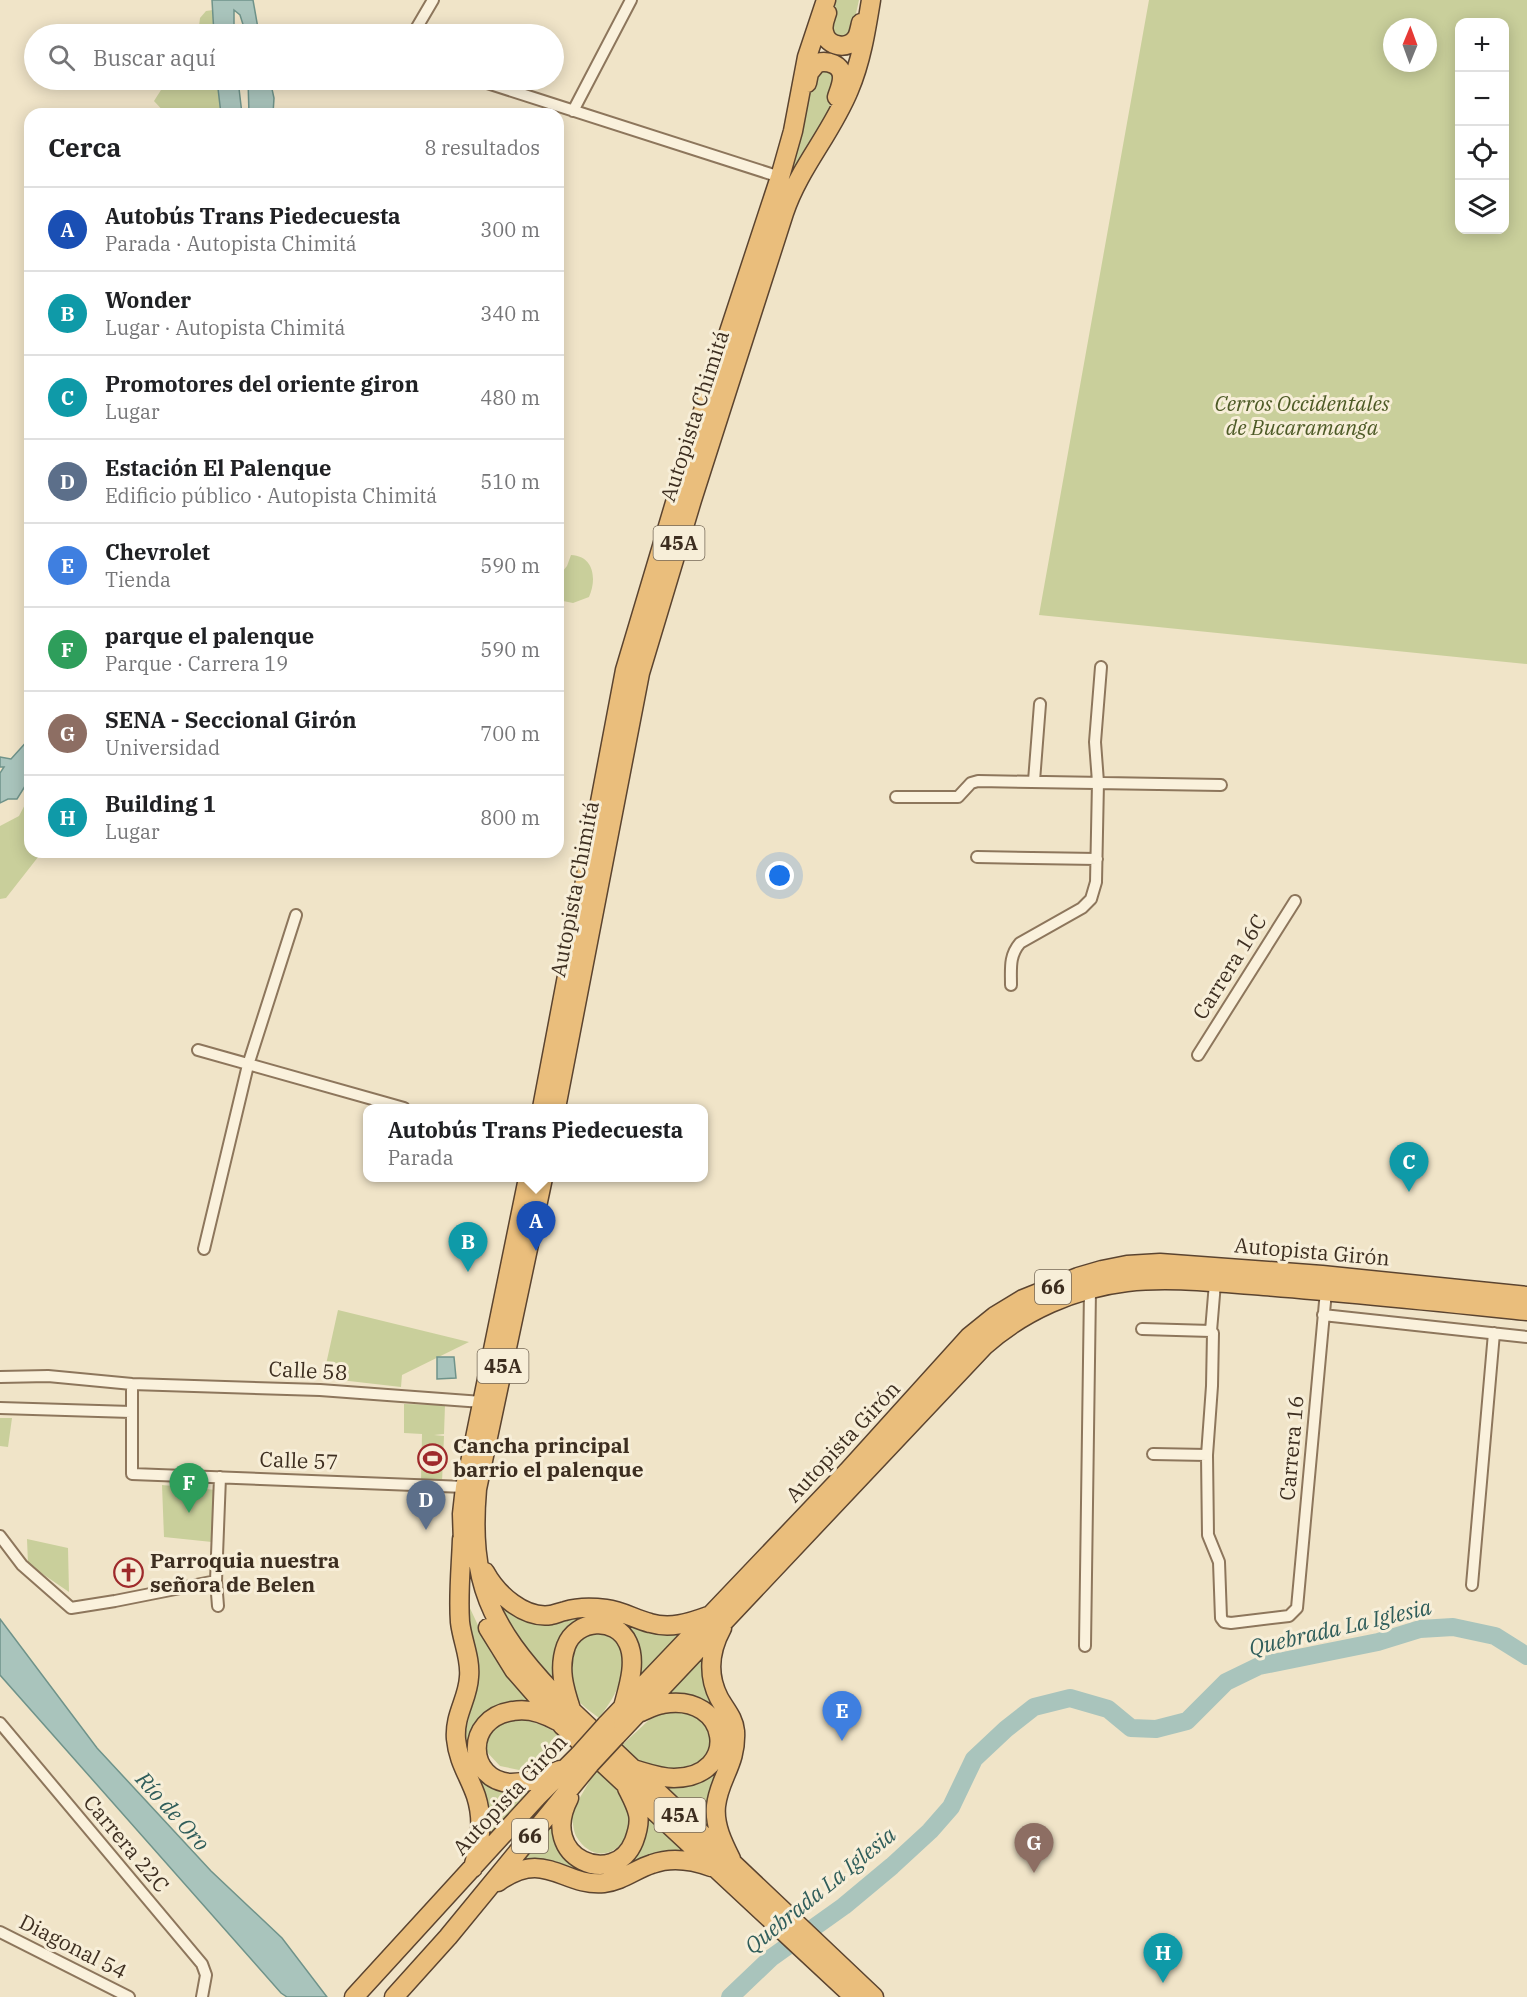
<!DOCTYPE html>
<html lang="es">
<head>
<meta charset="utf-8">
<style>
  :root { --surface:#fff; --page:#f6f6f6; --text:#202124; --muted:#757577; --line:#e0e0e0; --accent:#0b8043 }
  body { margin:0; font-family:"IBM Plex Serif",serif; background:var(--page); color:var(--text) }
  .controls { position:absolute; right:18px; top:18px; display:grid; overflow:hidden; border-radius:12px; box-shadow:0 3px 15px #0003 }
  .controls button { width:54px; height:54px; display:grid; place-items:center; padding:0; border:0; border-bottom:2px solid var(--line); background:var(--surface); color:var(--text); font:30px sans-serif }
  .compass { position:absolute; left:1383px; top:18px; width:54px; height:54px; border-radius:50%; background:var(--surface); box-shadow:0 3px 15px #0003; rotate:1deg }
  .you { position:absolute; left:780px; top:876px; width:21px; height:21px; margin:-15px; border:4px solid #fff; border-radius:50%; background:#1a73e8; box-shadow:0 0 0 9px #1a73e833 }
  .badge { display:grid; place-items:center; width:39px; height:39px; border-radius:50%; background:var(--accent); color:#fff; font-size:20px; font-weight:700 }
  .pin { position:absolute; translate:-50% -50px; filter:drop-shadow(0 2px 3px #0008) }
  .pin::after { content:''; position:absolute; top:32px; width:21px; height:18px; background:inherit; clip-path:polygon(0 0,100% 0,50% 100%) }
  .popup { position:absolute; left:363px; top:1104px; width:345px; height:78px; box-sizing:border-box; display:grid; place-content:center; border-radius:12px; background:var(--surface); filter:drop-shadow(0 2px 4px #0005); font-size:20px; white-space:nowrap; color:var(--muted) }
  .popup b { font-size:22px; color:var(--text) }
  .popup::after { content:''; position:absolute; left:50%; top:100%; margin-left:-12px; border:12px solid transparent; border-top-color:var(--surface) }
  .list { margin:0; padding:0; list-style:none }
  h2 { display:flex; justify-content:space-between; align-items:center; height:78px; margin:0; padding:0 24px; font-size:26px }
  h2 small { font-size:20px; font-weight:400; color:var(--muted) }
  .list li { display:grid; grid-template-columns:39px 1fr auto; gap:18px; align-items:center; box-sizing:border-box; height:84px; padding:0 24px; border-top:2px solid var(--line) }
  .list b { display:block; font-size:22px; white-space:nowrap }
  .list p { margin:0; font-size:20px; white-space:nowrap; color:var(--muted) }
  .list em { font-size:20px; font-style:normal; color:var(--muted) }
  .icon { flex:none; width:33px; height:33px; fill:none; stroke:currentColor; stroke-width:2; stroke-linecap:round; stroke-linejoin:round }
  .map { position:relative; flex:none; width:1527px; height:1997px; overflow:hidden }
  .search { position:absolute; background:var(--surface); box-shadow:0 3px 15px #0003; left:24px; top:24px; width:540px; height:66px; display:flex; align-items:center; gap:15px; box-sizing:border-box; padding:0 21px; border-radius:33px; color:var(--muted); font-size:22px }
  .panel { position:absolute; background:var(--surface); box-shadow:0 3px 15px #0003; left:24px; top:108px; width:540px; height:750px; border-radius:18px }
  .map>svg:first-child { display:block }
</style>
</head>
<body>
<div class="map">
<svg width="1527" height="1997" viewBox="0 0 1527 1997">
  <rect width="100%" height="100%" fill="#f0e4c8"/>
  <!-- green -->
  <path fill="#c9cf9b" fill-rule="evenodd" d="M836,0H859L853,27L847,38H836L830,28Z
    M1149,0H1527V664L1039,615ZM1460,22H1504V230H1460ZM1392,27H1428V63H1392Z
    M213,10L214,34H198L200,18L206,11Z
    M817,70L834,72C837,112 812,146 788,175L796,137Z
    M184,80H217L221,114H166L154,101L161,90H179Z
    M571,555C594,556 597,579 589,597L573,603L558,600V577L567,566Z
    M30,795V852H42L6,898L0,899V826L19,816Z
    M338,1310L469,1342L402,1375L401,1387L323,1378Z
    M404,1404L445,1405L444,1434L434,1435L444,1436L442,1482L421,1480L422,1434L404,1433Z
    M0,1418H12L8,1447L0,1446Z
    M162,1485L216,1490L212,1542L164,1537Z
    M27,1539L68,1548L69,1592L28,1564Z
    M499,1602L685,1632L636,1682C642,1658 642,1647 625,1628L561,1637L554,1654L559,1691C536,1662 513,1635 499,1602Z
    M468,1604L491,1653L512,1682L535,1707C507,1703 499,1701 478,1721L480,1772L535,1788L484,1844L490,1822L486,1797L466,1752V1731L478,1677L470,1632Z
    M603,1631C641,1653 618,1693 599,1718C591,1712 583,1706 576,1699C562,1682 572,1656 578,1638L592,1632Z
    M711,1642C695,1677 703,1688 725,1717L717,1842L652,1780L676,1783L723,1745L692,1698L677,1693L662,1695Z
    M670,1710C701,1715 709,1714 712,1748L701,1761L682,1768L668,1770L631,1758L620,1747L649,1720Z
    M520,1719C540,1723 554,1730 570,1742L548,1765L524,1771L500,1766L485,1750C490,1727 497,1723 520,1719Z
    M596,1770C605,1778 617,1786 623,1796C648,1836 601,1878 576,1836C573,1830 573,1820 571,1813Z
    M558,1809L555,1829L608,1869L642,1809L693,1856L600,1877L554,1861L528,1859L514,1865Z"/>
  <!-- water -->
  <path fill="#a9c4bc" stroke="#6f938a" stroke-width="1.5" d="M212,0H253L259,34H246L240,15L234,10V34H214Z
    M217,80H238L242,114H221Z
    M248,80H270L274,98L273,114H249Z
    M30,738V782L27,783L17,799H8L0,803V773L4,767H0V757L11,759Z
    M437,1357H454L456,1378L437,1379Z
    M0,1619L97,1748L211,1871L282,1938L327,1997H287L281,1993L0,1675Z"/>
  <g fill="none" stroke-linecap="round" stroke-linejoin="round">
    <!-- river -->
    <path stroke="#a9c4bc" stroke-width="18" d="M730,1997L771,1958L844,1906L892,1866L930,1831L951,1807L974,1759L1006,1729L1034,1707L1070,1698L1108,1709L1131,1728L1156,1729L1187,1721L1226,1682L1259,1666L1378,1642L1420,1629L1453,1627L1495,1636L1527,1656"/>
    <defs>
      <path id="minor" d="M413,34L433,0
        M478,80L780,177
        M573,111L631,0
        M1034,781L1040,704
        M896,797H958L971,783L978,781L1221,785
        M977,857L1097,859
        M1011,985C1011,968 1009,956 1020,943L1082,908L1091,899L1096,882L1098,782L1095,742L1101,667
        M198,1050L404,1108
        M1198,1055L1295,901
        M204,1249L248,1065L296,915
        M1323,1315L1527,1337
        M1142,1329L1211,1331L1213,1333L1212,1386L1207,1455
        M1211,1331L1215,1283
        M0,1377L48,1376L132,1384L320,1390L482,1402
        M132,1384V1474L465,1487
        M0,1408L131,1412
        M1153,1454L1207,1455L1208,1535L1219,1562L1221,1618L1224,1622L1231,1623L1289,1616L1297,1608L1326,1291
        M0,1536L22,1565L71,1608L115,1601L216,1581
        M1472,1585L1494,1333
        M218,1606L216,1581L220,1477
        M1085,1646L1090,1290
        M0,1723L202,1964L206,1975L202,1997
        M0,1932L129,1997"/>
      <path id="trunk" d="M827,13C825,19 822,25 824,32C827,47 849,51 857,37C859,33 860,27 861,23
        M807,83L809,73L817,63C827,60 843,64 842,78C842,84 839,91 837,97
        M542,1108L625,670L697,429L780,177L793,131L807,57L826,0
        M556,1108L640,673L692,500L784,213C799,168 831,134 849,90C861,62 866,31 871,0
        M543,1178L477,1489C469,1582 490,1626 553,1693L874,1997
        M462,1539C461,1567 458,1595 460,1622C462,1640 471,1659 469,1677C468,1699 454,1715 456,1739C458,1761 469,1776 476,1796C484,1821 480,1843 473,1868
        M463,1544L462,1514L465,1487L528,1178
        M485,1572C497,1594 524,1619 551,1615C556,1614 560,1612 565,1611C578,1607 592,1607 606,1609C622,1611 635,1619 650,1623C670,1629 689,1623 708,1616
        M488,1628L514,1670L563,1726L854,1997
        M722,1628C710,1650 707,1675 719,1698C725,1709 734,1718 735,1731C737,1764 719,1778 716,1806C714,1825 723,1843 731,1859
        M571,1709C564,1688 558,1668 566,1646C576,1619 616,1616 628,1643C637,1662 628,1688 623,1707
        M557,1721C543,1713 528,1708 513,1711C463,1718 467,1781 511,1783C528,1783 545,1777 560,1770
        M606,1725L847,1472L969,1337L995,1316L1023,1299L1078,1277L1102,1270L1127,1265L1160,1263L1322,1275L1527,1296
        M616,1736L984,1346C1023,1311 1075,1288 1127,1282C1172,1277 1219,1283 1264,1286C1352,1293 1439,1302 1527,1311
        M633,1769C647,1773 660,1778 674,1778C742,1777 730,1692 663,1704C655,1705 648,1709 641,1712
        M569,1798C537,1859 615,1889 634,1841C637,1833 640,1823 638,1814C636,1805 631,1796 627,1788
        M498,1882C545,1848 563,1887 604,1883C622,1881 636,1869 652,1864C671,1857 692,1860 711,1867
        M354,1997L537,1797L580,1754
        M394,1997L448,1937L590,1764"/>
    </defs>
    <!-- minor casing -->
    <use href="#minor" stroke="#8d765c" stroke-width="14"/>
    <!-- trunk casing -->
    <use href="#trunk" stroke="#5b4430" stroke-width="21"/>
    <!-- minor -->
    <use href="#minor" stroke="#faf1dc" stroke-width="10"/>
    <!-- trunk -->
    <use href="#trunk" stroke="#eabe7c" stroke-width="18"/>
    <defs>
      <path id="trunk-bridge" d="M580,1754L606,1725
        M590,1764L616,1736"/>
    </defs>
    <!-- trunk-bridge casing -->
    <use href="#trunk-bridge" stroke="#5b4430" stroke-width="21" stroke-linecap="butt"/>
    <!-- trunk-bridge -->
    <use href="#trunk-bridge" stroke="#eabe7c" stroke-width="18"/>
  </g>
  <!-- icons -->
  <defs>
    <symbol id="stadium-ring" viewBox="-11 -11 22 22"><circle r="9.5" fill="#f7eed8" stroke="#9e2a2b" stroke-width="1.5"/><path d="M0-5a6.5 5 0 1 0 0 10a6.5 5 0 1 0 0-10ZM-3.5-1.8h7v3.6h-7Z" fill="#9e2a2b"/></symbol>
    <symbol id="church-ring" viewBox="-11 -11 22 22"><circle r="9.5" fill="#f7eed8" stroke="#9e2a2b" stroke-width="1.5"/><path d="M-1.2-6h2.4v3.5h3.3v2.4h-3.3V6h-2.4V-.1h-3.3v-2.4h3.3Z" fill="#9e2a2b"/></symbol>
  </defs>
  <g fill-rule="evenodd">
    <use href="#stadium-ring" x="416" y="1442" width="33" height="33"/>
    <use href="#church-ring" x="112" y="1556" width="33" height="33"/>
  </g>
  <g text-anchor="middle" stroke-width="6" stroke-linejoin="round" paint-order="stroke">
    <!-- shield labels -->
    <g fill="#f7eed8" stroke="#756857" stroke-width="1.5">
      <rect x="653.5" y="526" width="51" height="34" rx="4.5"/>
      <rect x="1035" y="1270" width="36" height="34" rx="4.5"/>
      <rect x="477.5" y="1349" width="51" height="34" rx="4.5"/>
      <rect x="654.5" y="1798" width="51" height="34" rx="4.5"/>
      <rect x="512" y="1819" width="36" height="34" rx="4.5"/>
    </g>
    <g font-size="20" font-weight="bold" fill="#3d2e20">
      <text x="679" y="550">45A</text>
      <text x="1053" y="1294">66</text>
      <text x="503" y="1373">45A</text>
      <text x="680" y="1822">45A</text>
      <text x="530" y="1843">66</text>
    </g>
    <!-- park labels -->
    <g font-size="21" font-style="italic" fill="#4d5a26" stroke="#f7eed8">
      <text x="1302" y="411">Cerros Occidentales<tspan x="1302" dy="24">de Bucaramanga</tspan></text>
    </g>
    <!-- street labels -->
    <g font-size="21" fill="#3d2e20" stroke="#f7eed8">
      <text transform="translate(695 416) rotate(-72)" y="7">Autopista Chimitá</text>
      <text transform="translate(575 889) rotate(-79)" y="7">Autopista Chimitá</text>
      <text transform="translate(1230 967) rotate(-58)" y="7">Carrera 16C</text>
      <text transform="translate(1312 1252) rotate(5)" y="7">Autopista Girón</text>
      <text transform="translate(308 1371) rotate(3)" y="7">Calle 58</text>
      <text transform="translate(843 1442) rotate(-47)" y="7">Autopista Girón</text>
      <text transform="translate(1292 1448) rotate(-85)" y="7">Carrera 16</text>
      <text transform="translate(299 1461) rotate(2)" y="7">Calle 57</text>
      <text transform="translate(510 1795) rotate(-47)" y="7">Autopista Girón</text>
      <text transform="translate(126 1844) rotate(50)" y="7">Carrera 22C</text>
      <text transform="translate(73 1947) rotate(27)" y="7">Diagonal 54</text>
    </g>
    <!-- poi labels -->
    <g font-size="21" font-weight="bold" fill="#3d2e20" stroke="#f7eed8" text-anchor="start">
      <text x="453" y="1453">Cancha principal<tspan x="453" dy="24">barrio el palenque</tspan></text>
      <text x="150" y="1568">Parroquia nuestra<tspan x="150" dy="24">señora de Belen</tspan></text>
    </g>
    <!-- water labels -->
    <g font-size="22" font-style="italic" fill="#2f5d5a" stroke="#f7eed8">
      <text transform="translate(1340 1627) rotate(-13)" y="8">Quebrada La Iglesia</text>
      <text transform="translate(173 1811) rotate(48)" y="8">Río de Oro</text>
      <text transform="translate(820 1890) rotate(-39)" y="8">Quebrada La Iglesia</text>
    </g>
  </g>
</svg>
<div class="controls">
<button>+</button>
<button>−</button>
<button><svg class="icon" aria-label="locate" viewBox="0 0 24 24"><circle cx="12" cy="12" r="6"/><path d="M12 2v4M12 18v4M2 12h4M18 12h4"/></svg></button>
<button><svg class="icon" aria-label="layers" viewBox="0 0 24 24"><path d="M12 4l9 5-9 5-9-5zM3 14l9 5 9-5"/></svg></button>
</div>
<svg class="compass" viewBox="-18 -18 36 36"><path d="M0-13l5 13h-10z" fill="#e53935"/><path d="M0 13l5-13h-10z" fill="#757577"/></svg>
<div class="you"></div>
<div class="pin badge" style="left:536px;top:1251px;background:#1a4fb4">A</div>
<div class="popup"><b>Autobús Trans Piedecuesta</b>Parada</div>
<div class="pin badge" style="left:468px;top:1272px;background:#0f9aa8">B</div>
<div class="pin badge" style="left:1409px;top:1192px;background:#0f9aa8">C</div>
<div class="pin badge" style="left:426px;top:1530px;background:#5c6f8a">D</div>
<div class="pin badge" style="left:842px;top:1741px;background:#3f7fe0">E</div>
<div class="pin badge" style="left:189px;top:1513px;background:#2e9e5b">F</div>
<div class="pin badge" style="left:1034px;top:1873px;background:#8d6e63">G</div>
<div class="pin badge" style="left:1163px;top:1983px;background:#0f9aa8">H</div>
<div class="search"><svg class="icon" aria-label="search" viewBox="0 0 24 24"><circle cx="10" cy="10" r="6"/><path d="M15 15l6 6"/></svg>Buscar aquí</div>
<section class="panel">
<h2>Cerca<small>8 resultados</small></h2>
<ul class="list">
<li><span class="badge" style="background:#1a4fb4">A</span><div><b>Autobús Trans Piedecuesta</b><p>Parada · Autopista Chimitá</p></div><em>300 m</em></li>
<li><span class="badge" style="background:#0f9aa8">B</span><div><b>Wonder</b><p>Lugar · Autopista Chimitá</p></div><em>340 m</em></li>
<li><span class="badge" style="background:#0f9aa8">C</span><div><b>Promotores del oriente giron</b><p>Lugar</p></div><em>480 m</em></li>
<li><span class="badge" style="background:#5c6f8a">D</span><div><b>Estación El Palenque</b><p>Edificio público · Autopista Chimitá</p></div><em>510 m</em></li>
<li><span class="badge" style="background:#3f7fe0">E</span><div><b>Chevrolet</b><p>Tienda</p></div><em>590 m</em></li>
<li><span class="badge" style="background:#2e9e5b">F</span><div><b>parque el palenque</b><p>Parque · Carrera 19</p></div><em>590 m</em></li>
<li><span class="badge" style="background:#8d6e63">G</span><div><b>SENA - Seccional Girón</b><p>Universidad</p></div><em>700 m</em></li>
<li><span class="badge" style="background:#0f9aa8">H</span><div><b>Building 1</b><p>Lugar</p></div><em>800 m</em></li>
</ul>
</section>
</div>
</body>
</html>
